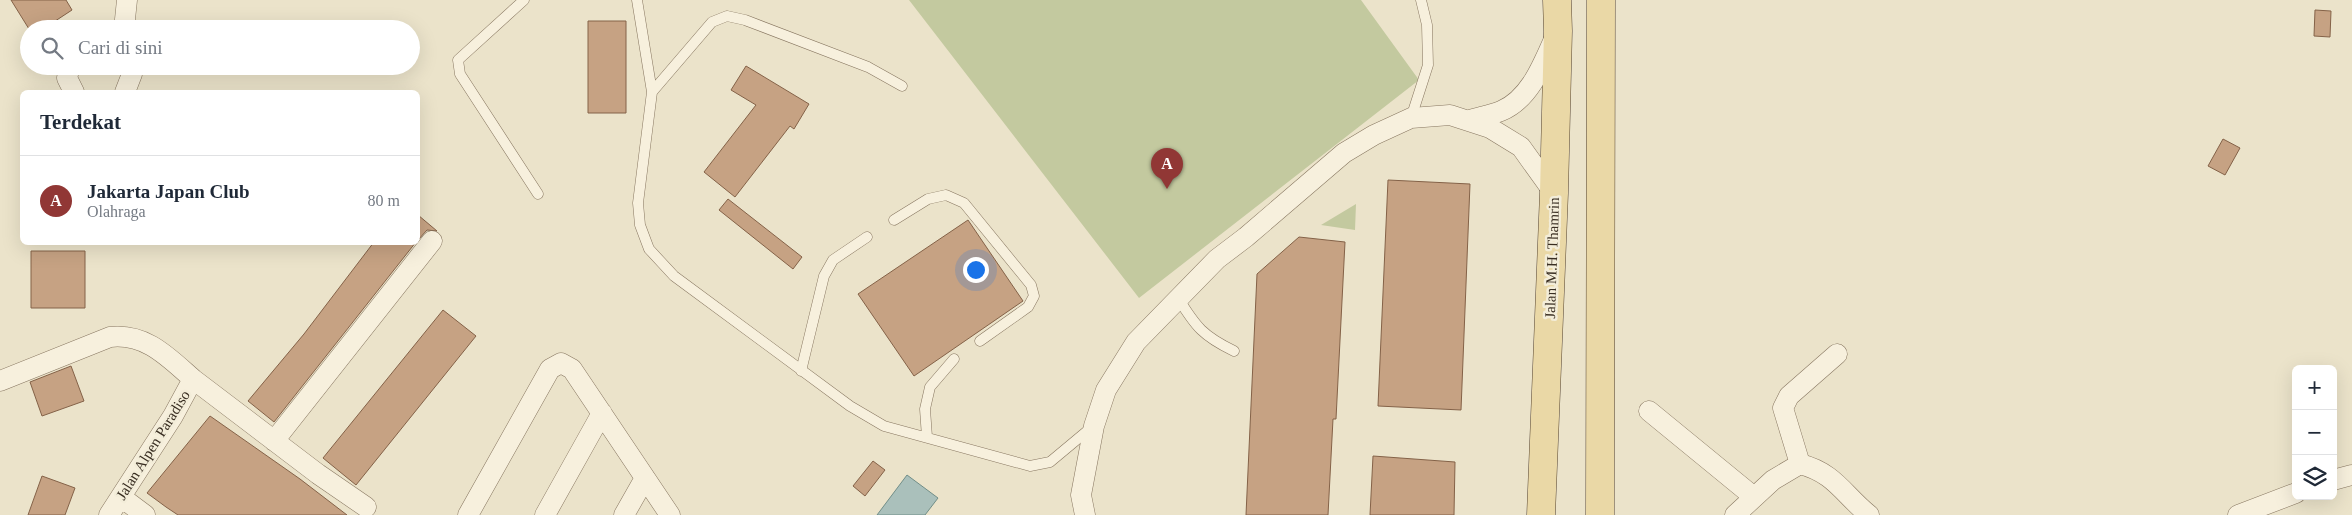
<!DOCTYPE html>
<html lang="id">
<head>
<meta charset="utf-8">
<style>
  :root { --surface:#fff; --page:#f6f6f7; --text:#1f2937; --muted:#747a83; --line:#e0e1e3; --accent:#913735 }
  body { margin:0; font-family:Georgia,serif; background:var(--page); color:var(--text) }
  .controls { position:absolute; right:15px; bottom:15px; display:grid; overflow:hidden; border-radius:8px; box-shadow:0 5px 20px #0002 }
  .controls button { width:45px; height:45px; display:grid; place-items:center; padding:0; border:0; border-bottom:1px solid var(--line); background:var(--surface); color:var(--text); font:25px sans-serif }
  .you { position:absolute; left:975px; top:269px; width:18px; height:18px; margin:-12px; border:4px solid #fff; border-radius:50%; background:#1a73e8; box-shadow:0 0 0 8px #1a73e833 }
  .badge { display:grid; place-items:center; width:32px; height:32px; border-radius:50%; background:var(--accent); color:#fff; font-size:16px; font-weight:700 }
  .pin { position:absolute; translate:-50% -41px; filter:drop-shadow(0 1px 2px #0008) }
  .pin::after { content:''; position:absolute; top:26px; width:18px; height:15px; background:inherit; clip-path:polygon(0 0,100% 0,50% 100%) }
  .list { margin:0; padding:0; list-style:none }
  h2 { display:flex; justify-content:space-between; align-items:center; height:65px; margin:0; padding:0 20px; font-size:21px }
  h2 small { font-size:16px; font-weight:400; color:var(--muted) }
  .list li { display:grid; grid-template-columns:32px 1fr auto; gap:15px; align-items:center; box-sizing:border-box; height:90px; padding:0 20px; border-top:1px solid var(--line) }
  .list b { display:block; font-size:19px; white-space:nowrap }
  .list p { margin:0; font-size:16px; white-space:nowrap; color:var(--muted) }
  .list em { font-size:16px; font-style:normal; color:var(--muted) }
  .icon { flex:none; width:28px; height:28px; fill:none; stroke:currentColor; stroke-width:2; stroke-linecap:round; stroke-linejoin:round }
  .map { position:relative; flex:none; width:2352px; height:515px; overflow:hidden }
  .search { position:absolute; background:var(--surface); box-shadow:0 5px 20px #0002; left:20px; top:20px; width:400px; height:55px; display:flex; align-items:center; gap:12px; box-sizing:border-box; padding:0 18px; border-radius:28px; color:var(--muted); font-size:19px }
  .panel { position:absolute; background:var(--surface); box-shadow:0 5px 20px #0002; left:20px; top:90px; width:400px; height:155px; border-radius:8px }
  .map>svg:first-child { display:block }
</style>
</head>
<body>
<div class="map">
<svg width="2352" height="515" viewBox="0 0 2352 515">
  <rect width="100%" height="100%" fill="#ebe3ca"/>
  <!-- green -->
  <path fill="#c3c99f" d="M909,0H1361L1419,80L1139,298Z
    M1356,204L1355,230L1321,225Z"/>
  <!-- water -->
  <path fill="#aac0bb" stroke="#718e88" d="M907,475L938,498L925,515H877Z"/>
  <!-- building -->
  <path fill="#c6a283" stroke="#846248" d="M11,0H66L72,10L43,29H29Z
    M2315,10L2331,11L2330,37L2314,36Z
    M588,21H626V113H588Z
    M746,66L809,104L794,129L790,126L735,197L704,172L756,105L731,90Z
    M2223,139L2240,148L2225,175L2208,166Z
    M1388,180L1470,184L1461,410L1378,406Z
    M728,199L802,257L793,269L719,210Z
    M418,215L437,231L427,230L418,240Z
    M968,220L1023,301L914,376L858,294Z
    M1299,237L1345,242L1336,419H1333L1328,515H1246L1257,274Z
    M374,242H416L274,422L248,401L304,334Z
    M31,251H85V308H31Z
    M443,310L476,336L356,485L323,458Z
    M71,366L84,401L42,416L30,382Z
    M210,416L300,479L347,515H178L166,507L147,493Z
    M1373,456L1455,462L1454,515H1370Z
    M873,461L885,470L865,496L853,486Z
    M42,476L75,488L65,515H28Z"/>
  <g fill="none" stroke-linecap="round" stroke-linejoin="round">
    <defs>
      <path id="service" d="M524,0L458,60L460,74L538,194
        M637,0L652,92L638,203L640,225L649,249L674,276L850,406L884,426L1030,466L1050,462L1092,427
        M652,92L712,22L727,16L745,20L868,67L902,86
        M1411,118L1428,65L1427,25L1421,0
        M894,220L928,199L946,195L964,203L1031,285L1034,296L1028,307L980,341
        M1178,298C1196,327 1203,336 1234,351
        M801,371L824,276L833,260L867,237
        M927,437L925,409L930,387L954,359"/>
      <path id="minor" d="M124,29L127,0
        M70,66L67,78L74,92
        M125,92L132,74L128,66
        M1470,120C1480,117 1491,115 1501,111C1530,99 1543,64 1555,37
        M193,379L318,474L366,507
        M0,381L110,337C146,333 168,357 193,379L173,416L109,515
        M1649,411L1754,497
        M274,441L432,241
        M1800,464L1783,408L1789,396L1837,354
        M2333,480L2352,475
        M121,497L145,515
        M468,515L550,369L561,363L572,369L670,515
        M545,515L602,413
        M624,515L645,478
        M1085,515L1081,495L1094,426L1106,390L1136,342L1217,259L1246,237L1344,153L1374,135L1411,118L1450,115L1490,128L1521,147L1554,193
        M1735,515L1773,480L1800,464C1835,473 1843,494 1869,515
        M2238,515L2296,493"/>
      <path id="primary" d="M1541,515L1554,193L1558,31L1557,0
        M1600,515L1601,0"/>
    </defs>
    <!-- service casing -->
    <use href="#service" stroke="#877660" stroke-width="11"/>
    <!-- minor casing -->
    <use href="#minor" stroke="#877660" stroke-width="21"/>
    <!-- primary casing -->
    <use href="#primary" stroke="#543" stroke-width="29"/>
    <!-- service -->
    <use href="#service" stroke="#f7f0dd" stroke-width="10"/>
    <!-- minor -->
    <use href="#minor" stroke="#f7f0dd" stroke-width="20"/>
    <!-- primary -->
    <use href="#primary" stroke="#ead8a6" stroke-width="28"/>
  </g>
  <g text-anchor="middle" stroke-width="5" stroke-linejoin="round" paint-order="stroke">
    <!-- street labels -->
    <g font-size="15" fill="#392e22" stroke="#f3edd9">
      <text transform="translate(1552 258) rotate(-88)" y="5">Jalan M.H. Thamrin</text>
      <text transform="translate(153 445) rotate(-58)" y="5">Jalan Alpen Paradiso</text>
    </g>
  </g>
</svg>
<div class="controls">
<button>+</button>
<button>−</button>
<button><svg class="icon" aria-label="layers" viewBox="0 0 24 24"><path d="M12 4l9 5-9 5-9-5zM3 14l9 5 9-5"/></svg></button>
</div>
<div class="you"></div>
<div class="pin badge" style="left:1167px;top:189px">A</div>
<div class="search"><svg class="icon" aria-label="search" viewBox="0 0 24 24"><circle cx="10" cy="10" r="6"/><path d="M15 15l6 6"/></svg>Cari di sini</div>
<section class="panel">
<h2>Terdekat<small></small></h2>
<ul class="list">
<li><span class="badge">A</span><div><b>Jakarta Japan Club</b><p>Olahraga</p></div><em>80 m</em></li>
</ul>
</section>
</div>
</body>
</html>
